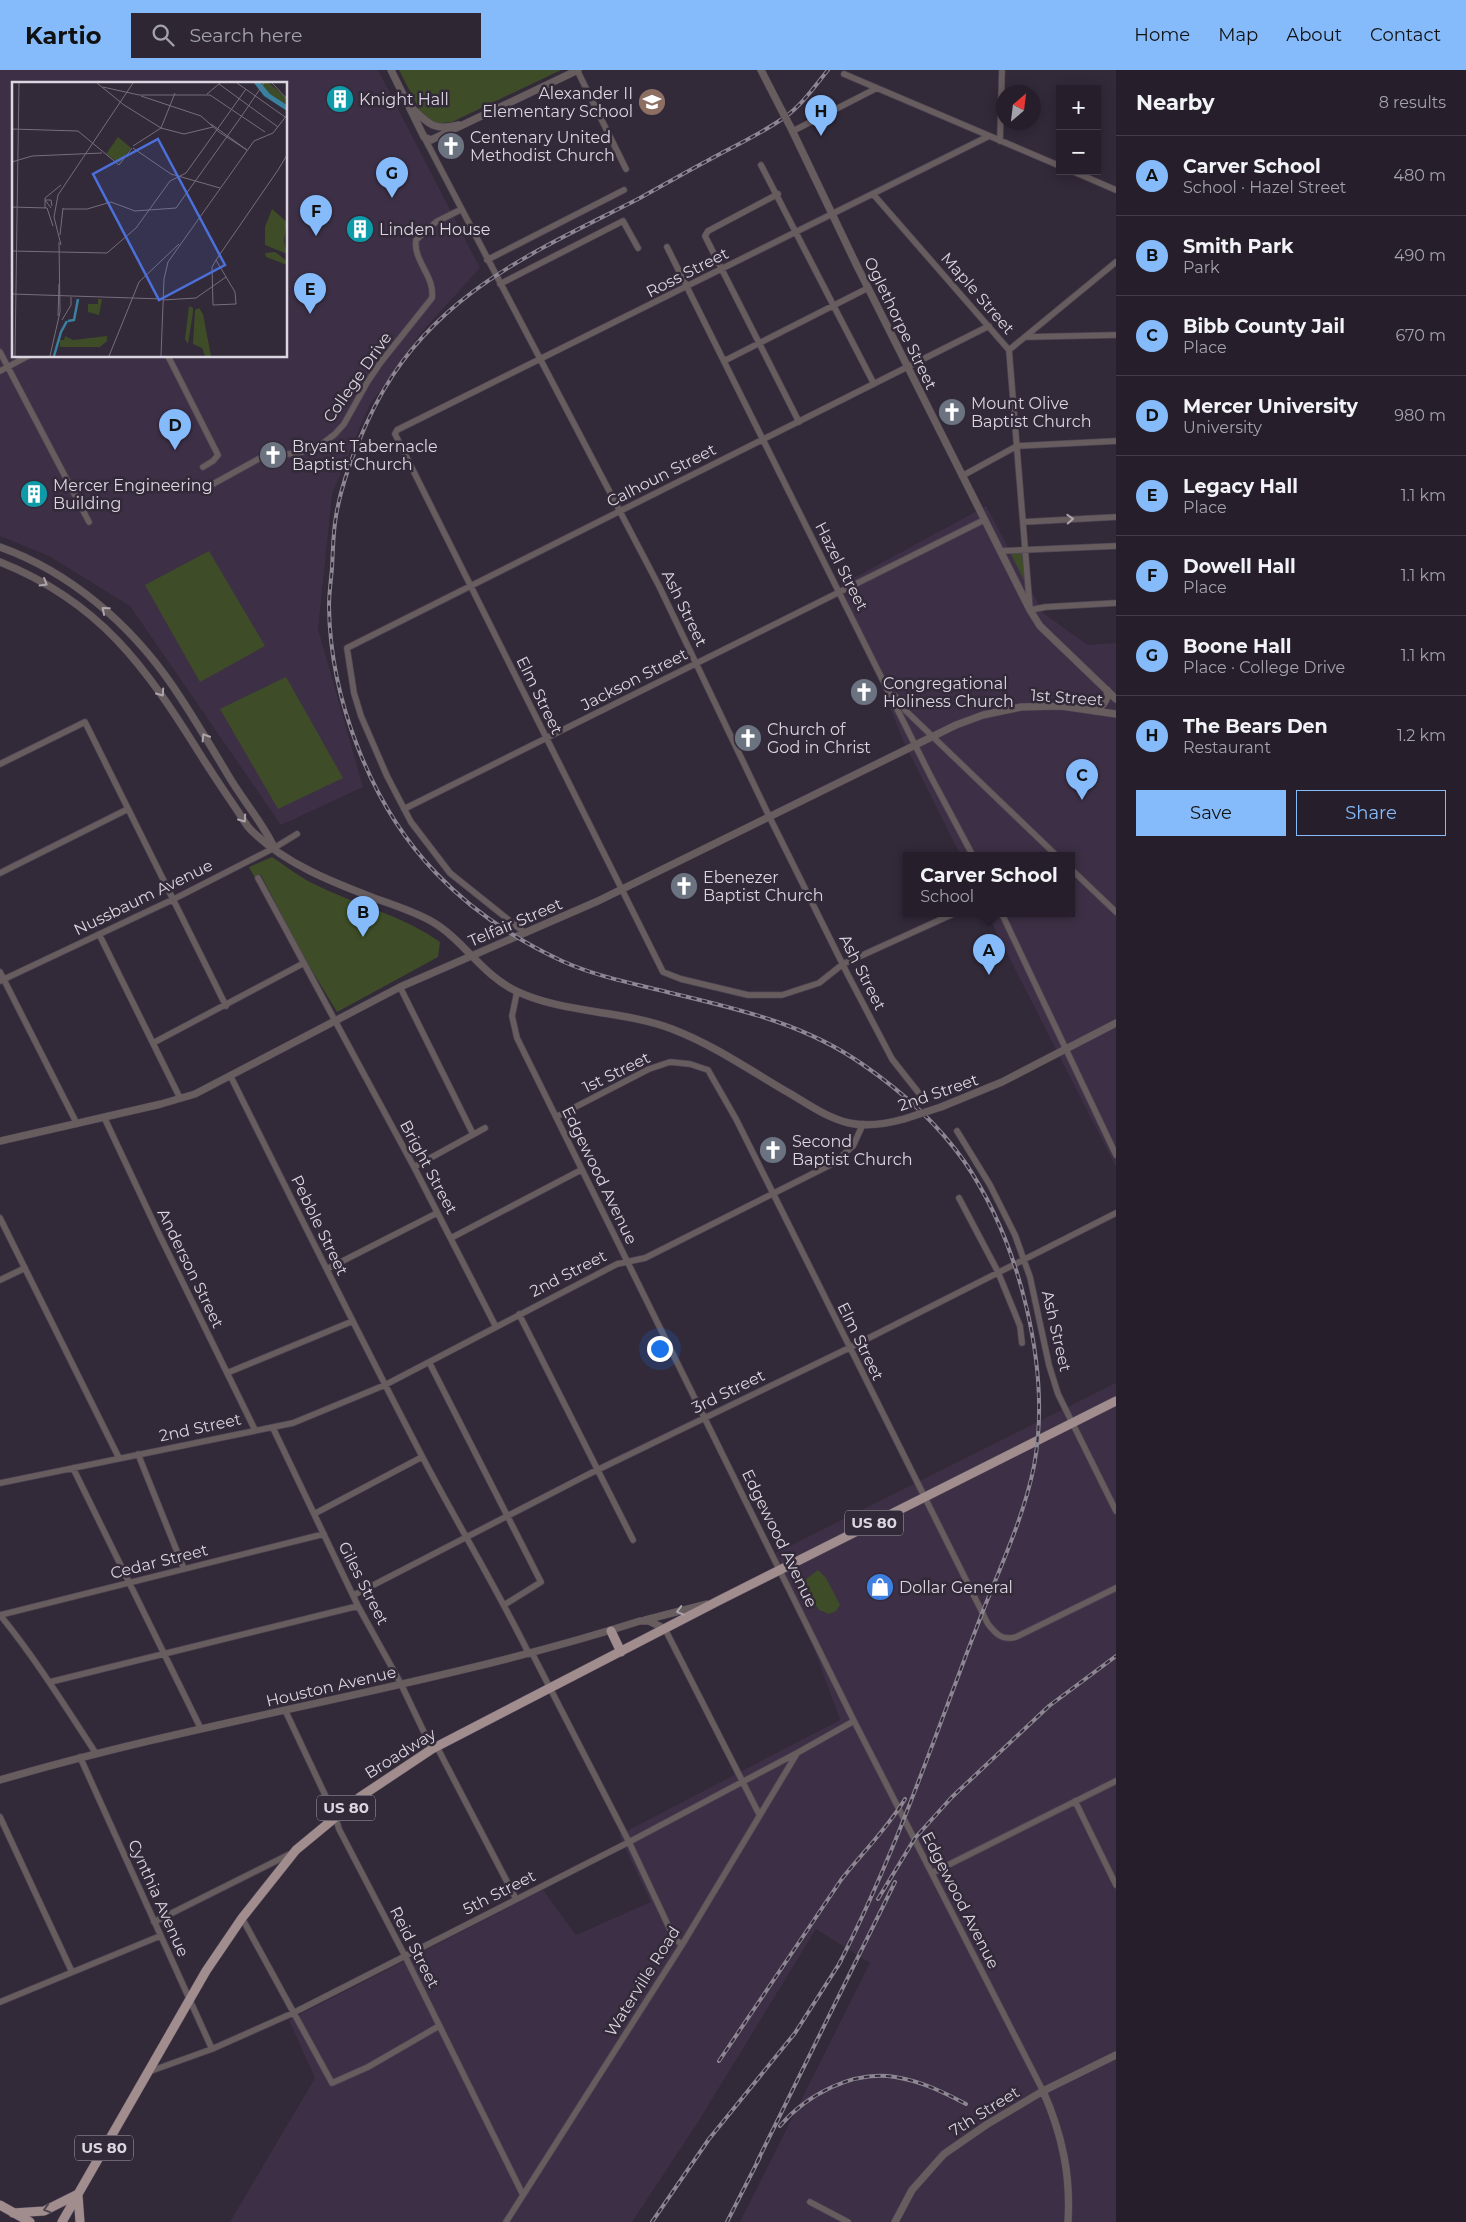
<!DOCTYPE html>
<html lang="en">
<head>
<meta charset="utf-8">
<style>
  :root { --surface:#261f2b; --page:#2e2733; --text:#f1f3f6; --muted:#a4a2a9; --line:#423d47; --accent:#86bbfb }
  body { margin:0; font-family:Montserrat,sans-serif; background:var(--page); color:var(--text) }
  .controls { position:absolute; right:15px; top:15px; display:grid; overflow:hidden; border-radius:0px; box-shadow:0 2px 12px #0003 }
  .controls button { width:45px; height:45px; display:grid; place-items:center; padding:0; border:0; border-bottom:1px solid var(--line); background:var(--surface); color:var(--text); font:25px sans-serif }
  .compass { position:absolute; left:996px; top:15px; width:45px; height:45px; border-radius:50%; background:var(--surface); box-shadow:0 2px 12px #0003; rotate:28deg }
  .you { position:absolute; left:659px; top:1278px; width:18px; height:18px; margin:-12px; border:4px solid #fff; border-radius:50%; background:#1a73e8; box-shadow:0 0 0 8px #1a73e833 }
  .badge { display:grid; place-items:center; width:32px; height:32px; border-radius:50%; background:var(--accent); color:#111; font-size:16px; font-weight:700 }
  .pin { position:absolute; translate:-50% -41px; filter:drop-shadow(0 1px 2px #0008) }
  .pin::after { content:''; position:absolute; top:26px; width:18px; height:15px; background:inherit; clip-path:polygon(0 0,100% 0,50% 100%) }
  .popup { position:absolute; left:903px; top:782px; width:172px; height:65px; box-sizing:border-box; display:grid; place-content:center; border-radius:0px; background:var(--surface); filter:drop-shadow(0 1px 4px #0005); font-size:16px; white-space:nowrap; color:var(--muted) }
  .popup b { font-size:19px; color:var(--text) }
  .popup::after { content:''; position:absolute; left:50%; top:100%; margin-left:-10px; border:10px solid transparent; border-top-color:var(--surface) }
  .list { margin:0; padding:0; list-style:none }
  h2 { display:flex; justify-content:space-between; align-items:center; height:65px; margin:0; padding:0 20px; font-size:21px }
  h2 small { font-size:16px; font-weight:400; color:var(--muted) }
  .list li { display:grid; grid-template-columns:32px 1fr auto; gap:15px; align-items:center; box-sizing:border-box; height:80px; padding:0 20px; border-top:1px solid var(--line) }
  .list b { display:block; font-size:19px; white-space:nowrap }
  .list p { margin:0; font-size:16px; white-space:nowrap; color:var(--muted) }
  .list em { font-size:16px; font-style:normal; color:var(--muted) }
  .actions { display:flex; gap:10px; padding:15px 20px }
  .actions a { flex:1; padding:11px 0; border:1px solid var(--accent); border-radius:0px; text-align:center; font-size:18px; color:var(--accent) }
  .actions .main { background:var(--accent); color:#111 }
  .icon { flex:none; width:28px; height:28px; fill:none; stroke:currentColor; stroke-width:2; stroke-linecap:round; stroke-linejoin:round }
  .map { position:relative; flex:none; width:1116px; height:2152px; overflow:hidden }
  header { display:flex; align-items:center; gap:30px; box-sizing:border-box; height:70px; padding:0 25px; background:var(--accent); color:#111 }
  header strong { font-size:24px }
  nav { display:flex; gap:28px; margin-inline-start:auto; font-size:18px }
  .search { width:350px; height:45px; background:var(--page); display:flex; align-items:center; gap:12px; box-sizing:border-box; padding:0 18px; border-radius:0px; color:var(--muted); font-size:19px }
  main { display:flex }
  aside { flex:1; background:var(--surface) }
  .map>svg:first-child { display:block }
</style>
</head>
<body>
<header>
<strong>Kartio</strong>
<div class="search"><svg class="icon" aria-label="search" viewBox="0 0 24 24"><circle cx="10" cy="10" r="6"/><path d="M15 15l6 6"/></svg>Search here</div>
<nav><a>Home</a><a>Map</a><a>About</a><a>Contact</a></nav>
</header>
<main>
<div class="map">
<svg width="1116" height="2152" viewBox="0 0 1116 2152">
  <rect width="100%" height="100%" fill="#322939"/>
  <!-- built -->
  <path fill="#3d3046" fill-rule="evenodd" d="M0,0H378L480,198L420,264L369,336L332,424L318,559L363,717L281,755L130,536L49,486L0,466ZM14,14H286V286H14Z
    M986,436L1043,543L1088,575L1116,573V1097L987,844H1072V786H961L903,670L841,515Z
    M1116,1313V2152H740L870,1893L816,1859L698,2052L632,2152H230L315,2008L289,1950L543,1820L576,1865L651,1832L619,1765L840,1650L806,1556L776,1483Z"/>
  <!-- green -->
  <path fill="#3e4d27" d="M399,0H561L452,52L435,54L421,43Z
    M209,481L265,576L200,612L145,515Z
    M1010,482H1024L1027,516Z
    M286,607L343,708L278,739L220,639Z
    M272,787C286,796 299,807 314,814C356,835 402,845 440,872L438,887L337,942L302,884L261,805L255,808L249,797Z
    M818,1500L826,1508L840,1535L836,1541L829,1544L819,1540L803,1514L804,1511Z"/>
  <g fill="none" stroke-linecap="round" stroke-linejoin="round">
    <defs>
      <path id="minor" d="M577,0L626,99
        M844,4L1060,96
        M793,61L877,18
        M424,67L660,518L769,746L848,905L892,989L918,1022
        M1000,71L1002,0
        M761,95L874,314
        M1072,101L1116,120
        M778,124L708,161L705,166L799,352
        M873,124L1009,280L1030,540L1046,537L1116,533
        M667,177L930,705L973,786
        M487,190L624,120
        M500,214L623,151L638,178
        M1026,267L1116,265
        M1009,280L1116,192
        M0,282L89,452
        M168,286L218,385L213,391L203,397
        M724,291L868,218
        M0,301L28,286
        M962,406L1017,376L1116,371
        M213,414L262,387L297,383L309,380L322,374L335,364L344,354L368,311L381,292L432,228C435,206 413,191 416,170L436,152L460,140
        M1023,452L1116,447
        M1000,481L1116,476
        M895,626L906,641L1057,786
        M0,694L85,652L226,936
        M404,739L984,450
        M1072,800L1116,842
        M0,803L128,739
        M258,808L414,1097L496,1257
        M953,844L843,894L819,913L782,925H748L681,909L663,902L395,364L397,360L989,66
        M1002,844L1116,1085
        M525,863L450,803L411,752L387,706L361,646L354,623L347,578L989,256
        M99,864L180,1028
        M0,902L77,1054
        M0,911L174,829L274,778L297,764
        M400,917L473,1064
        M517,922L512,946L517,968L854,1651L1043,2021
        M153,973L304,893
        M231,1007C294,1134 357,1262 423,1388C457,1453 496,1517 529,1584
        M104,1047L159,1164L255,1360
        M556,1047L649,999L670,992L690,994L708,1000L736,1049L988,1554C996,1564 1002,1571 1016,1567L1116,1518
        M957,1061L990,1115L1015,1165L1030,1207L1049,1295L1058,1324L1116,1441
        M414,1097L485,1058
        M959,1128L998,1202L1020,1256L1022,1273
        M0,1148L119,1388
        M451,1168L581,1100
        M327,1199L437,1143
        M0,1210L25,1198
        M519,1244L633,1470
        M429,1292L541,1512L504,1535
        M227,1303L353,1251
        M273,1358L358,1536L401,1614L432,1679
        M138,1384L184,1499
        M73,1398L201,1659
        M0,1413L293,1353L385,1315L617,1194L645,1188L834,1093L853,1076L863,1054
        M314,1444L422,1387
        M354,1525L589,1404L849,1278L1116,1143
        M0,1545L324,1464
        M0,1545C35,1588 65,1636 95,1682
        M665,1559L759,1744
        M532,1583L629,1772L674,1868L682,1875
        M50,1612L358,1536
        M285,1640L335,1746L339,1759L405,1886L523,2125
        M437,1677L516,1829
        M80,1687L212,1979
        M1075,1731L1116,1815
        M0,1747L72,1902
        M932,1803L1116,1711
        M242,1848L332,2013L368,1997L439,1956
        M154,1852L292,1783
        M0,1932L160,1866
        M148,2002L212,1979L293,1943L629,1772L797,1683L854,1651
        M810,2132L848,2152
        M506,2152L682,1875L796,1685"/>
      <path id="tertiary" d="M391,0L424,67L431,70L578,0
        M761,0L782,41
        M412,38C429,55 435,61 459,55
        M791,58L857,196L1030,540L1040,556L1116,629
        M0,477C70,502 130,554 172,615C192,644 210,675 228,705C242,729 261,751 273,775
        M0,492C100,532 145,596 200,684C212,703 224,721 237,740C242,747 246,756 253,762C286,794 332,812 374,828C394,835 413,841 431,851C463,869 482,905 516,921C565,944 622,940 672,959C714,975 751,1001 789,1023C808,1034 827,1048 849,1053C867,1057 886,1054 904,1049
        M1095,641C1103,636 1109,630 1107,620
        M941,1037L1002,1012L1116,953
        M0,1071L161,1034L195,1024L400,917L598,831L956,655L983,645L1021,637L1061,636L1116,644
        M645,1550L707,1534
        M0,1710C211,1648 430,1618 640,1551H649L665,1559
        M1043,2021C1062,2064 1071,2105 1068,2152
        M895,2152L912,2120L944,2084L986,2055L1043,2021L1116,1985"/>
      <path id="primary" d="M611,1561L621,1582
        M78,2125L80,2152
        M0,2135L30,2152
        M13,2143L44,2141L78,2124
        M62,2152L206,1901L242,1848L296,1780L360,1727L432,1679L720,1530L1116,1331"/>
    </defs>
    <!-- minor casing -->
    <use href="#minor" stroke="#4d4554" stroke-width="7"/>
    <!-- tertiary casing -->
    <use href="#tertiary" stroke="#4d4554" stroke-width="8"/>
    <!-- primary casing -->
    <use href="#primary" stroke="#4d4554" stroke-width="10"/>
    <!-- minor -->
    <use href="#minor" stroke="#685d5e" stroke-width="5.5"/>
    <!-- tertiary -->
    <use href="#tertiary" stroke="#685d5e" stroke-width="7"/>
    <!-- primary -->
    <use href="#primary" stroke="#a18c8e" stroke-width="9"/>
    <defs>
      <path id="rail" d="M828,0C815,16 802,35 785,47C761,64 732,77 707,91C684,103 662,116 640,128C547,176 453,214 393,305C369,341 343,403 336,446C333,463 333,481 332,498C331,510 329,523 329,536C330,629 371,736 436,803C471,840 517,870 562,891C593,905 626,912 659,920C732,938 800,951 862,994C900,1020 937,1053 964,1091C1019,1171 1052,1299 1034,1396C1024,1446 1002,1493 983,1541C974,1564 965,1588 956,1612C920,1708 885,1805 838,1896
        M878,1829L915,1768L952,1727L1049,1636L1116,1586
        M719,1991L841,1810C862,1783 887,1759 905,1729
        M780,2056C806,2025 853,2000 895,2007C921,2011 943,2022 966,2034
        M757,2092L895,1812
        M652,2152L709,2069L795,1963L841,1891
        M727,2152L760,2087"/>
    </defs>
    <!-- rail casing -->
    <use href="#rail" stroke="#8d8693" stroke-width="4"/>
    <!-- rail -->
    <use href="#rail" stroke="#322939" stroke-width="2" stroke-dasharray="5.5" stroke-linecap="butt"/>
    <defs>
      <path id="tertiary-bridge" d="M782,41L791,58
        M904,1049L941,1037"/>
    </defs>
    <!-- tertiary-bridge casing -->
    <use href="#tertiary-bridge" stroke="#4d4554" stroke-width="8" stroke-linecap="butt"/>
    <!-- tertiary-bridge -->
    <use href="#tertiary-bridge" stroke="#685d5e" stroke-width="7"/>
  </g>
  <!-- one-way arrows -->
  <defs><path id="oneway-chevron" d="M-2-3.5L2.5 0L-2 3.5" fill="none" stroke-width="1.6" stroke-linecap="round" stroke-linejoin="round" transform="scale(1.25)"/></defs>
  <g stroke="#ada5ab">
    <use href="#oneway-chevron" transform="translate(1070 449) rotate(-3)"/>
    <use href="#oneway-chevron" transform="translate(44 513) rotate(31)"/>
    <use href="#oneway-chevron" transform="translate(105 540) rotate(-140)"/>
    <use href="#oneway-chevron" transform="translate(161 623) rotate(55)"/>
    <use href="#oneway-chevron" transform="translate(205 667) rotate(-122)"/>
    <use href="#oneway-chevron" transform="translate(243 749) rotate(55)"/>
    <use href="#oneway-chevron" transform="translate(680 1541) rotate(165)"/>
  </g>
  <use stroke="#534752" href="#oneway-chevron" transform="translate(47 2139) rotate(163)"/>
  <!-- icons -->
  <defs>
    <symbol id="building-disc" viewBox="-11 -11 22 22"><circle r="9.5" fill="#0f9aa8" stroke="#322939"/><path d="M-4-6H4V6H1V3H-1V6H-4ZM-2.5-4.3h1.7v1.8h-1.7ZM.8-4.3h1.7v1.8H.8ZM-2.5-1h1.7V.8h-1.7ZM.8-1h1.7V.8H.8Z" fill="#fff"/></symbol>
    <symbol id="school-disc" viewBox="-11 -11 22 22"><circle r="9.5" fill="#8d6e63" stroke="#322939"/><path d="M0-5L7-2L0 1L-7-2ZM-4 1L0 2.5L4 1V4Q0 6-4 4Z" fill="#fff"/></symbol>
    <symbol id="church-disc" viewBox="-11 -11 22 22"><circle r="9.5" fill="#6b7280" stroke="#322939"/><path d="M-1.2-6h2.4v3.5h3.3v2.4h-3.3V6h-2.4V-.1h-3.3v-2.4h3.3Z" fill="#fff"/></symbol>
    <symbol id="shop-disc" viewBox="-11 -11 22 22"><circle r="9.5" fill="#3f7fe0" stroke="#322939"/><path d="M-5-2.5h2.3a2.7 3.5 0 0 1 5.4 0H5L5.5 6h-11ZM-1.5-2.5h3a1.5 2.3 0 0 0-3 0Z" fill="#fff"/></symbol>
  </defs>
  <g fill-rule="evenodd">
    <use href="#building-disc" x="324" y="13" width="32" height="32"/>
    <use href="#school-disc" x="636" y="16" width="32" height="32"/>
    <use href="#church-disc" x="435" y="60" width="32" height="32"/>
    <use href="#building-disc" x="344" y="143" width="32" height="32"/>
    <use href="#church-disc" x="936" y="326" width="32" height="32"/>
    <use href="#church-disc" x="257" y="369" width="32" height="32"/>
    <use href="#building-disc" x="18" y="408" width="32" height="32"/>
    <use href="#church-disc" x="848" y="606" width="32" height="32"/>
    <use href="#church-disc" x="732" y="652" width="32" height="32"/>
    <use href="#church-disc" x="668" y="800" width="32" height="32"/>
    <use href="#church-disc" x="757" y="1064" width="32" height="32"/>
    <use href="#shop-disc" x="864" y="1501" width="32" height="32"/>
  </g>
  <g text-anchor="middle" stroke-width="5" stroke-linejoin="round" paint-order="stroke">
    <!-- shield labels -->
    <g fill="#322939" stroke="#a8a1ad" stroke-width="1">
      <rect x="845" y="1440.5" width="58" height="25" rx="4"/>
      <rect x="317" y="1725.5" width="58" height="25" rx="4"/>
      <rect x="75" y="2065.5" width="58" height="25" rx="4"/>
    </g>
    <g font-size="15" font-weight="bold" fill="#dbd5df">
      <text x="874" y="1458">US 80</text>
      <text x="346" y="1743">US 80</text>
      <text x="104" y="2083">US 80</text>
    </g>
    <!-- poi labels -->
    <g font-size="16" fill="#dbd5df" stroke="#322939" text-anchor="start">
      <text x="633" y="29" text-anchor="end">Alexander II<tspan x="633" dy="18">Elementary School</tspan></text>
      <text x="359" y="35">Knight Hall</text>
      <text x="470" y="73">Centenary United<tspan x="470" dy="18">Methodist Church</tspan></text>
      <text x="379" y="165">Linden House</text>
      <text x="971" y="339">Mount Olive<tspan x="971" dy="18">Baptist Church</tspan></text>
      <text x="292" y="382">Bryant Tabernacle<tspan x="292" dy="18">Baptist Church</tspan></text>
      <text x="53" y="421">Mercer Engineering<tspan x="53" dy="18">Building</tspan></text>
      <text x="883" y="619">Congregational<tspan x="883" dy="18">Holiness Church</tspan></text>
      <text x="767" y="665">Church of<tspan x="767" dy="18">God in Christ</tspan></text>
      <text x="703" y="813">Ebenezer<tspan x="703" dy="18">Baptist Church</tspan></text>
      <text x="792" y="1077">Second<tspan x="792" dy="18">Baptist Church</tspan></text>
      <text x="899" y="1523">Dollar General</text>
    </g>
    <!-- street labels -->
    <g font-size="16" fill="#dbd5df" stroke="#322939">
      <text transform="translate(687 202) rotate(-27)" y="6">Ross Street</text>
      <text transform="translate(978 223) rotate(49)" y="6">Maple Street</text>
      <text transform="translate(901 253) rotate(64)" y="6">Oglethorpe Street</text>
      <text transform="translate(357 307) rotate(-55)" y="6">College Drive</text>
      <text transform="translate(661 405) rotate(-27)" y="6">Calhoun Street</text>
      <text transform="translate(842 496) rotate(63)" y="6">Hazel Street</text>
      <text transform="translate(685 538) rotate(64)" y="6">Ash Street</text>
      <text transform="translate(634 609) rotate(-27)" y="6">Jackson Street</text>
      <text transform="translate(540 625) rotate(64)" y="6">Elm Street</text>
      <text transform="translate(1067 627) rotate(4)" y="6">1st Street</text>
      <text transform="translate(143 827) rotate(-26)" y="6">Nussbaum Avenue</text>
      <text transform="translate(515 852) rotate(-23)" y="6">Telfair Street</text>
      <text transform="translate(863 902) rotate(63)" y="6">Ash Street</text>
      <text transform="translate(616 1002) rotate(-26)" y="6">1st Street</text>
      <text transform="translate(938 1022) rotate(-19)" y="6">2nd Street</text>
      <text transform="translate(429 1097) rotate(62)" y="6">Bright Street</text>
      <text transform="translate(600 1105) rotate(64)" y="6">Edgewood Avenue</text>
      <text transform="translate(320 1155) rotate(64)" y="6">Pebble Street</text>
      <text transform="translate(191 1198) rotate(64)" y="6">Anderson Street</text>
      <text transform="translate(568 1203) rotate(-27)" y="6">2nd Street</text>
      <text transform="translate(1057 1261) rotate(77)" y="6">Ash Street</text>
      <text transform="translate(861 1271) rotate(64)" y="6">Elm Street</text>
      <text transform="translate(728 1321) rotate(-26)" y="6">3rd Street</text>
      <text transform="translate(200 1357) rotate(-12)" y="6">2nd Street</text>
      <text transform="translate(780 1468) rotate(64)" y="6">Edgewood Avenue</text>
      <text transform="translate(159 1491) rotate(-14)" y="6">Cedar Street</text>
      <text transform="translate(364 1513) rotate(63)" y="6">Giles Street</text>
      <text transform="translate(331 1616) rotate(-13)" y="6">Houston Avenue</text>
      <text transform="translate(400 1683) rotate(-32)" y="6">Broadway</text>
      <text transform="translate(499 1822) rotate(-27)" y="6">5th Street</text>
      <text transform="translate(159 1828) rotate(66)" y="6">Cynthia Avenue</text>
      <text transform="translate(961 1830) rotate(63)" y="6">Edgewood Avenue</text>
      <text transform="translate(415 1877) rotate(63)" y="6">Reid Street</text>
      <text transform="translate(642 1911) rotate(-58)" y="6">Waterville Road</text>
      <text transform="translate(984 2041) rotate(-32)" y="6">7th Street</text>
    </g>
  </g>
  <!-- overview -->
  <g transform="translate(12 12)">
    <rect width="275" height="275" fill="#322939"/>
    <path d="M249,1H257L275,17V23L258,12ZM106,55L119,66L107,81L94,72ZM260,127L275,140L272,159L275,172L253,163V145ZM263,170L275,179V183L254,175L253,171ZM86,217H90L87,233L76,230V222H86ZM177,224L181,226V230L176,262L173,257ZM187,226L191,232L199,274H193L190,266L181,262L183,228ZM53,254L61,258L95,254V259L88,265H48V258H52Z" fill="#3e4d27"/>
    <path d="M242,1H249L258,12L275,23V29L252,14Z" fill="#3a809f"/>
    <path fill="none" stroke="#3a809f" stroke-width="2.5" d="M56,239L62,238L66,217M42,274L49,250L55,239"/>
    <path fill="none" stroke="#766e7b" stroke-width="1" d="M85,1L112,23L149,46L163,11M225,1L273,35M260,1L275,17M207,2L266,45M91,5L127,13H198L253,50M195,12L208,1M129,14L189,34L207,50L235,68L199,42M229,35L252,1M0,47L66,49L107,83L120,66M121,64L149,46L172,52L201,45M121,66L159,92L208,106M0,80L20,74L90,71M0,125L35,126M33,126V116L49,103M35,126L41,144M39,126L33,118H39L40,124M51,127H75L99,120L123,129L164,126L229,35M48,153L51,126M49,163L42,135L46,113L121,1M0,169L95,171L124,146L158,99L174,91L234,7M204,178L223,210L224,222L201,223L200,185L204,178L266,88L275,73M0,212L151,217M151,218L184,216L214,195M46,234L47,202M50,238L59,223V215M3,274L7,1M38,274L48,230L47,160M97,274L127,200L167,162M149,274L152,197L156,180L242,59L261,51L275,33"/>
    <path fill="#4c70da" fill-opacity="0.15" stroke="#4c70da" stroke-width="2.5" d="M146,57L213,183L147,218L81,92Z"/>
    <rect width="275" height="275" fill="none" stroke="#dbd5df" stroke-width="2.5"/>
  </g>
</svg>
<div class="controls">
<button>+</button>
<button>−</button>
</div>
<svg class="compass" viewBox="-18 -18 36 36"><path d="M0-13l5 13h-10z" fill="#e53935"/><path d="M0 13l5-13h-10z" fill="#a4a2a9"/></svg>
<div class="you"></div>
<div class="pin badge" style="left:989px;top:905px">A</div>
<div class="popup"><b>Carver School</b>School</div>
<div class="pin badge" style="left:363px;top:867px">B</div>
<div class="pin badge" style="left:1082px;top:730px">C</div>
<div class="pin badge" style="left:175px;top:380px">D</div>
<div class="pin badge" style="left:310px;top:244px">E</div>
<div class="pin badge" style="left:316px;top:166px">F</div>
<div class="pin badge" style="left:392px;top:128px">G</div>
<div class="pin badge" style="left:821px;top:66px">H</div>
</div>
<aside>
<h2>Nearby<small>8 results</small></h2>
<ul class="list">
<li><span class="badge">A</span><div><b>Carver School</b><p>School · Hazel Street</p></div><em>480 m</em></li>
<li><span class="badge">B</span><div><b>Smith Park</b><p>Park</p></div><em>490 m</em></li>
<li><span class="badge">C</span><div><b>Bibb County Jail</b><p>Place</p></div><em>670 m</em></li>
<li><span class="badge">D</span><div><b>Mercer University</b><p>University</p></div><em>980 m</em></li>
<li><span class="badge">E</span><div><b>Legacy Hall</b><p>Place</p></div><em>1.1 km</em></li>
<li><span class="badge">F</span><div><b>Dowell Hall</b><p>Place</p></div><em>1.1 km</em></li>
<li><span class="badge">G</span><div><b>Boone Hall</b><p>Place · College Drive</p></div><em>1.1 km</em></li>
<li><span class="badge">H</span><div><b>The Bears Den</b><p>Restaurant</p></div><em>1.2 km</em></li>
</ul>
<div class="actions"><a class="main">Save</a><a>Share</a></div>
</aside>
</main>
</body>
</html>
